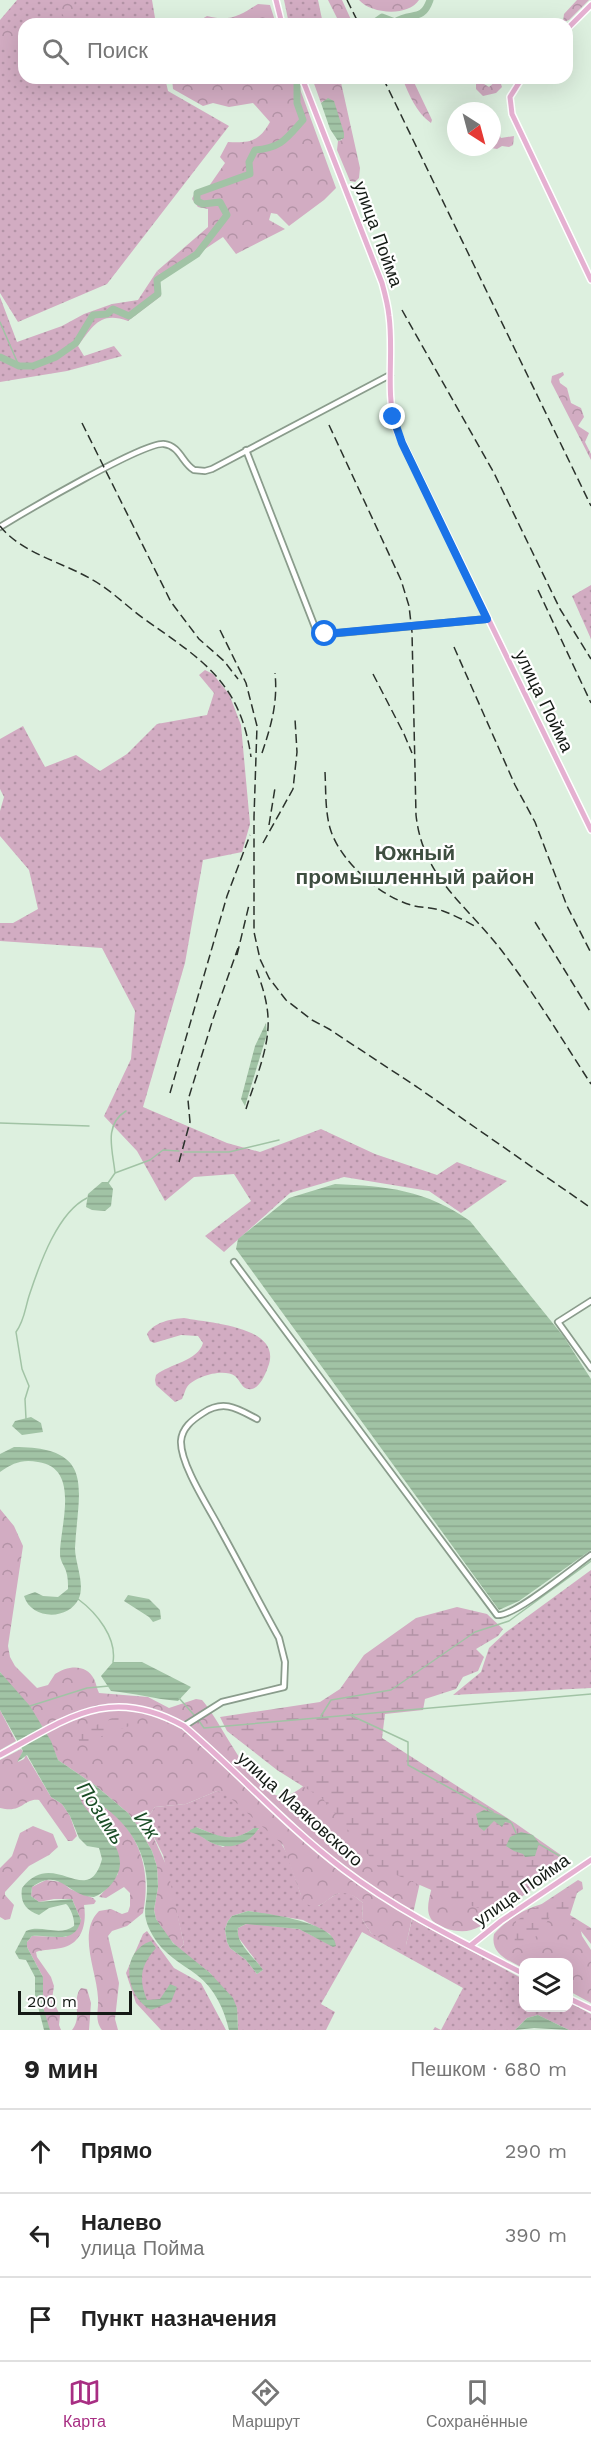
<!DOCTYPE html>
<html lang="ru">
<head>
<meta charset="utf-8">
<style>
  :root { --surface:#fff; --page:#f2f2f2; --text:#222; --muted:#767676; --line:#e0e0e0; --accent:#a82e83 }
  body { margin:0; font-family:"Work Sans",sans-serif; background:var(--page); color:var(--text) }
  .controls { position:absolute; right:18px; bottom:18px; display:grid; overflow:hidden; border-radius:12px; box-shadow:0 6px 24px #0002 }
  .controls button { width:54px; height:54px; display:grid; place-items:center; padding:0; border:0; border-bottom:2px solid var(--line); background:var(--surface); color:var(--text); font:30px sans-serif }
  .compass { position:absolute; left:447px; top:102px; width:54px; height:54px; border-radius:50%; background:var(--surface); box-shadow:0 6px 24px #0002; rotate:144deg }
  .scale { position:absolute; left:18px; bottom:15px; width:114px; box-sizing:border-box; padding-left:6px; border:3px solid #141a15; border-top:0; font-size:16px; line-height:21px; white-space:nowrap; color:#141a15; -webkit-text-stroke:4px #fff; paint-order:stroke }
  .stop { position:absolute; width:18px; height:18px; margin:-14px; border:4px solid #1a73e8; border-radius:50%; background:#fff }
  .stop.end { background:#1a73e8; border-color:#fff; box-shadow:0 2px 6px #0008 }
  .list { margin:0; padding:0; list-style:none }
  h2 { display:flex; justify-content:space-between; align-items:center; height:78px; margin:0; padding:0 24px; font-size:26px }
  h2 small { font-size:20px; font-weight:400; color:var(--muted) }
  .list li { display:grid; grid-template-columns:39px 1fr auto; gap:18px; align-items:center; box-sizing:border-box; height:84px; padding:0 24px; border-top:2px solid var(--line) }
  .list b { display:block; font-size:22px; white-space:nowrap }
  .list p { margin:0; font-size:20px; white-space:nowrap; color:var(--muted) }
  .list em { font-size:20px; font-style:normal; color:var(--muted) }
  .icon { flex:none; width:33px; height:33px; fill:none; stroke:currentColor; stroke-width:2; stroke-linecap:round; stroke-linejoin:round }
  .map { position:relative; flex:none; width:591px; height:2030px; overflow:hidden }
  .search { position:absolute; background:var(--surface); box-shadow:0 6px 24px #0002; left:18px; right:18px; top:18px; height:66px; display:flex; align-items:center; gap:15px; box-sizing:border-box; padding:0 21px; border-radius:18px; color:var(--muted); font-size:22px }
  .sheet { height:330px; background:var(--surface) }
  nav { display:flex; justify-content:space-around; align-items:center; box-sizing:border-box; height:84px; border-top:2px solid var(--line); background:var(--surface); font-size:16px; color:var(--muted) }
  nav a { display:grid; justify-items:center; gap:3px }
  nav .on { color:var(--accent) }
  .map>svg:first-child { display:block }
</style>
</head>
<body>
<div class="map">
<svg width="591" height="2030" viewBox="0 0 591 2030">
  <defs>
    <pattern id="grass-dots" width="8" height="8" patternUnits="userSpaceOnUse" patternTransform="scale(1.5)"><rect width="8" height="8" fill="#d2acc2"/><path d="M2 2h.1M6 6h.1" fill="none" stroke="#b393a6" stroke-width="1.8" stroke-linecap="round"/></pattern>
    <pattern id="forest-crowns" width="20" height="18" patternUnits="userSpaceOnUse" patternTransform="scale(1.5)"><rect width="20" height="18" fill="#d2acc2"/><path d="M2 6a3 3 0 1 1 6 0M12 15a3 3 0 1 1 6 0" fill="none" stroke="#b393a6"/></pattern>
    <pattern id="wetland-marsh" width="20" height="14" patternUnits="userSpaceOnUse" patternTransform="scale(1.5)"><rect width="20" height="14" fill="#d2acc2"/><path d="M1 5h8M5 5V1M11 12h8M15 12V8" fill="none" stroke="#b393a6"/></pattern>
    <pattern id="water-rules" width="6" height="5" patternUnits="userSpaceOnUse" patternTransform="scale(1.5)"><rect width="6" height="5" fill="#a1c3a5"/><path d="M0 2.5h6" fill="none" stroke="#8aa78d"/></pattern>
  </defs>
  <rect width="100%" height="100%" fill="#ddf0df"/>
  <!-- grass -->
  <path fill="url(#grass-dots)" fill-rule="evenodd" d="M17,0H152L156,24H24V78H165L168,91L229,126L107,284L18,322L0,293V20Z
    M284,0H318L323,24H289Z
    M157,271L163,277L159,283L161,296L128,321C100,311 93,326 78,346L84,356L114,346L122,356L67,371L0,382V297L17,342L62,326L84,314L112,304L138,300Z
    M591,585V639L572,596Z
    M205,670L213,674L229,694L241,725L250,824L242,852L203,860L185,963L143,1107L227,1143L260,1152L321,1129L375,1154L437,1175L457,1162L507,1181L461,1213L429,1191L344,1177L290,1193L224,1252L205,1236L251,1201L234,1174L194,1177L165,1201L137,1151L104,1116L131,1059L135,1011L102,948L0,941V923H13L38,909L29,870L0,836V811L4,797L0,789V739L23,726L45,767L76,755L100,771L127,754L157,724L207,715L214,693L199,675Z
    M184,1318C208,1323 284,1326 268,1367C265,1375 260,1387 252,1389C242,1391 241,1381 235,1376C224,1368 195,1376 187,1387C185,1390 184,1395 182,1399L175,1402L156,1385L155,1380L156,1375C169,1364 198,1361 203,1343L198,1336L181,1335L154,1343L150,1341L147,1334C154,1322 171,1319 184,1318Z
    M591,1570V1688L453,1695L481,1672L489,1648L505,1633Z
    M217,1791L225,1792L279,1839L287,1854L301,1895L319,1906C338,1893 343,1885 363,1903L362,1919L371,1933L406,1945L412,1919L523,1979L524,2008H568L569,2002L591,2014V2030H569L538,2015L527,2018L515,2030H433L435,2027L441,2030L463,1988L362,1932L321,2004L335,2012L326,2030H238L237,2008L210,1973L179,1949L184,1944L163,1855L148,1825V1817L155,1807L186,1804ZM196,1827C219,1836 230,1845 254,1828L259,1829L223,1847L208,1841L198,1834ZM248,1911L303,1920L330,1934L333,1946L299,1929L253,1924H246L238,1928V1937L263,1970L257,1974L246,1960L230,1948L227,1942L225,1929L228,1921L232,1916Z
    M147,1931L174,1968L201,1983L226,2030H161L136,2003L126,1973L143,1934Z"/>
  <!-- forest -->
  <path fill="url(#forest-crowns)" d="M58,0H75L72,16L64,17L59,8Z
    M328,0H342L353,24H340Z
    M359,0H419C408,17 371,14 359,0Z
    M577,0H589L569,20L563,22L564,14Z
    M258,4L270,5L276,24H194L207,16C230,22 239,16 258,4Z
    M6,29L14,32L20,44C15,49 6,49 0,46V30Z
    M172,78H296L336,188L324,200L289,226L277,214L271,213L269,220L285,229L236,254L223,237L163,277L157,271L208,227V209L198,207L192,199L196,190L207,189L225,163L220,157L228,142C249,143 259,142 270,122L253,103L229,107L213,103L203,106L173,89Z
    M312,78H340L360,168L359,178L355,182L350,181L337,150L338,141L342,140L323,101L321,103Z
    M402,78H412L432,120L431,123C416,113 409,94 402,78Z
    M479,81L489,87L496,81H500L502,87L496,93L483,96L476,89V82Z
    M492,128L496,129L501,138L514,136L513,145L509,147L502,146L497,149L491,148Z
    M563,372L564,375L559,379L560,383L567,388L571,403L581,408L584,417L578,426L589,433L585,442L591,454V460L551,382L552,376Z
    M0,1509L14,1526L23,1546L8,1646L10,1657L15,1666L37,1688L48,1685L55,1674C67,1666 86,1663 94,1679C96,1683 97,1689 99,1693L148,1697L169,1708L196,1699L202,1700C219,1718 253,1794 280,1796C290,1797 298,1790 305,1785L423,1869L406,1945L400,1950L371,1933L362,1919L363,1903C330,1873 327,1922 303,1901L283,1845L225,1793L217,1791L186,1804L155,1807L148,1817V1825L167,1867L184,1944L179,1949L164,1933L156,1919L154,1910L158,1887L157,1867L152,1851L137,1825L128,1813L96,1786L58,1760L45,1730L0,1672Z
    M0,1710L16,1741L0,1750Z
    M21,1749L23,1751L18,1762L24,1759L26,1755L51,1797L62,1804L70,1816L77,1836L72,1841H68L39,1800C23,1798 23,1814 0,1808V1760Z
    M79,1792C131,1815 154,1857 143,1913L127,1926L112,1931L108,1936L119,1983L115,2019L118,2030H102C94,2019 99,2010 98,1998C97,1972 77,1932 99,1911L111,1909L122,1914L128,1912L130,1906V1893L124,1887L106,1898L99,1897L118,1874L80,1800Z
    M33,1826L53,1834L58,1847L49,1855L29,1866L5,1892V1895L14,1905L10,1919L5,1920L0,1917V1868L12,1856L20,1833Z
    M437,1870L496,1913C481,1929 467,1936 445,1928C440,1925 432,1923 430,1917C424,1906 434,1883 437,1870Z
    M46,1880L62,1882L70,1889L93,1898L96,1901L94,1904L84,1905C87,1924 82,1944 61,1948C53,1950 44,1949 36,1952L37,1957L51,1977L54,1986L52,1999L60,2015L59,2025L61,2030H50L45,2019L42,1994L43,1977L27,1947V1942L32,1936L66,1937L81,1920L72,1899H54L39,1902L31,1896L32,1887Z
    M550,1903L557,1906L580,1927L582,1936L591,1950V2003L569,1991L568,1962H524L523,1968C508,1960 490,1954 494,1934C507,1919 531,1904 550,1903Z
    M81,1988L87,1989L91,2003L89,2030H72C83,2017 71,2000 81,1988Z"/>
  <!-- wetland -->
  <path fill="url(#wetland-marsh)" d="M457,1607L487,1614L503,1629L498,1636L476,1649L484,1657L478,1671L463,1677L456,1689L425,1699L423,1710L385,1714L382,1738L515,1823L568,1860V1864L497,1914L457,1901L378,1867L323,1799L277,1770L227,1731L220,1717L320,1702L340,1689L364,1655L416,1618Z
    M120,1716L131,1721L132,1725L83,1743L79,1741L78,1734L85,1726L91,1727Z
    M578,1880L582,1882L583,1889L577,1893L570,1915L591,1928V1944L573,1921L551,1915L540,1934L514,1949L516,1921Z"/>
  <!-- water -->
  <path fill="url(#water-rules)" d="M328,98L334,101L344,133V138L338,141L330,129L321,103Z
    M266,1023L267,1034L245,1106L241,1099L255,1046Z
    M102,1182H108L113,1189L111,1206L105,1211L92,1210L86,1207L88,1194Z
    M335,1184C387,1186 426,1190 470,1221L564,1337L591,1379V1550L519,1601L499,1610L236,1249L238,1239L289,1198Z
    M31,1417L41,1423L43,1432L22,1435L12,1426L15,1421Z
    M14,1447C97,1447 78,1489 75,1548C75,1563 85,1583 79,1598C69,1621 31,1620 24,1596L35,1592L43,1596L58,1597L68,1589C68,1583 68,1577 66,1571C64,1565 60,1561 60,1554C60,1525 81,1468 38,1462C22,1459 13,1463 0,1472V1454Z
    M128,1595L149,1599L160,1610L161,1619L153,1622L149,1617L124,1601Z
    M113,1662H142L191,1687L178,1701C155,1699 134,1693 111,1691L101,1676Z
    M0,1672L30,1706L51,1741L58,1760L96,1786L128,1813L137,1825L152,1851L157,1867L158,1887L154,1910L156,1919L173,1943L210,1973L233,1998L237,2008L238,2030H229C224,2009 215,1989 197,1975C181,1963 163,1954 153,1936C139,1911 148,1908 147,1883C145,1841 117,1809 79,1793C79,1815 137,1844 115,1879C110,1887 103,1893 94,1897C68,1897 60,1866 32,1887L31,1896L39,1902L72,1899L81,1920C75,1946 51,1934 32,1936L27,1942V1947L43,1977V2007L50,2030H44L35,1995V1977L26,1960L19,1959L15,1952L26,1931C41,1924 59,1937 74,1926C75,1920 71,1908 66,1904L49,1908L39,1915C25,1910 20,1902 22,1888C54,1846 88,1911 102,1859L99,1848L87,1846L79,1838L70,1816L62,1804L51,1797L27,1755L17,1762L23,1751L0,1710Z
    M484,1810C494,1813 507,1815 513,1824L505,1822L502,1827L494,1821L484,1831L479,1827L476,1814Z
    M196,1827C218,1836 232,1844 254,1828H259C249,1844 229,1851 212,1843C204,1839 199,1834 190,1832V1830Z
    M521,1832L533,1835L539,1843L535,1856L525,1857L523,1854L514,1851L506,1846L510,1837Z
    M248,1911C268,1914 335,1922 336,1946L333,1947L299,1929L246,1924L238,1928C235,1944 256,1958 263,1970L257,1974L246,1960L230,1948L227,1942L225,1929L228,1921L232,1916Z
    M151,1941L156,1948C141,1965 138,1978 147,2000L160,1999L170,1984L177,1987L171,2002L151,2010C125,1996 119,1952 151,1941Z
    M538,2015L569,2030L534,2028L515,2030L527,2018Z"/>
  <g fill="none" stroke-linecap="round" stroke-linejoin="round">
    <!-- stream -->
    <path stroke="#a1c3a5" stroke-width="1.5" d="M0,322L19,366
      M0,1123L89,1126
      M184,1152H229L279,1140
      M115,1173L150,1160L163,1150L179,1151
      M108,1183L115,1173C113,1151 103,1125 126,1111
      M26,1419L25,1399L29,1386L22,1369L16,1332C25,1320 25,1307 30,1293C40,1263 58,1212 87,1198
      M78,1599C97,1613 117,1638 113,1662
      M179,1698L194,1715
      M30,1706L87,1688L109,1686
      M350,1715L408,1742V1765L493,1812
      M321,1716L331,1700L391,1690L475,1632L509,1621L591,1561
      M199,1721L204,1728L591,1694
      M512,1824L516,1833
      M539,1844L570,1862"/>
    <!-- river -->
    <path stroke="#a1c3a5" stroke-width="7" d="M372,24L382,17L395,22C411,11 422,23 430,0
      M0,357L19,366H33L56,357L76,343L93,315L107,314L113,309L129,316L158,294L157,280L197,254L227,215L220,202L203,204L197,201V193L250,174L249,162L255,150C281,148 286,139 303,120L297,103V78"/>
    <defs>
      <path id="minor" d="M246,450L318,635L487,619
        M0,527C23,513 145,441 164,444C180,446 182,463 194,470L205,471L212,469L390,375
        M234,1262L497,1615C513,1618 574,1567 591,1555
        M591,1301L558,1322L591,1368
        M184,1726L222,1702L284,1687L285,1662L279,1638C259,1602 240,1565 220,1529C209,1508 180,1464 181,1441C182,1428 192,1420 203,1413C224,1399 238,1409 257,1419"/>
      <path id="major" d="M276,0L282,24
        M567,29L591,5
        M302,78L382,283C385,294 388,305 389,316C394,353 385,393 396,429L591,830
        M522,78L510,97L512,114L591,280
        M0,1755C67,1719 109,1684 184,1726C238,1772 286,1826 343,1869C398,1911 462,1942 524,1974
        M470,1946L501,1921L591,1860
        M568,1998L591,2009"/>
    </defs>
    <!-- minor casing -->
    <use href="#minor" stroke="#8a9c8c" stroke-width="8"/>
    <!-- major casing -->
    <use href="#major" stroke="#fff" stroke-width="8"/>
    <!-- minor -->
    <use href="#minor" stroke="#fff" stroke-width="4.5"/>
    <!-- major -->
    <use href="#major" stroke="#e5b0d1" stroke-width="5"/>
    <!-- rail -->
    <path stroke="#2b322c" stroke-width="1.5" stroke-dasharray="9 4.5" stroke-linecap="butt" d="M347,0L359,24
      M383,78L591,506
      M402,310L494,473L560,609L591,659
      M82,423L171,602L199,639L224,661L238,679
      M329,425L401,580L409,606L412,632L416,815C423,880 469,906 505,955C536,996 563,1041 591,1084
      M0,526C21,553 62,562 91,579C110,589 125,605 143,618C200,659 240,680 251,757
      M538,590L591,703
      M220,630L246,683L257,726L254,817V932L260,959L269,978L286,1000L312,1020L329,1029L417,1087L591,1208
      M454,647L515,785L535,822L567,906L591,953
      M373,674L404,734L412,753
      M262,753C271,726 278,703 275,673
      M325,772C326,791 325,810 330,828C339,860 379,896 411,905C421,908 432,907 443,911C454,915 466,921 476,927
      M269,825L275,788
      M263,843L293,789L297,752L295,719
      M535,922L591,1013
      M237,955L249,905
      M170,1093L227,896L250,835
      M246,1109C255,1080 270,1047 268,1017C267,999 261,982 255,966
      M179,1162L190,1122L188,1100L213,1019L238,948"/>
  </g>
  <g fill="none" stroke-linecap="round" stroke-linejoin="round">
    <!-- route -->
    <path stroke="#1a73e8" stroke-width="8" d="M325,634L487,619L402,443L393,417"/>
  </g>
  <g text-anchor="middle" stroke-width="4.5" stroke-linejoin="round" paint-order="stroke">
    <!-- street labels -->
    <g font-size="18" fill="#141a15" stroke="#fff">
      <text transform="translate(378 234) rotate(70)" y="6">улица Пойма</text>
      <text transform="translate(544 701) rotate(64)" y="6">улица Пойма</text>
      <text transform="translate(300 1809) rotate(42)" y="6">улица Маяковского</text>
      <text transform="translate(522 1890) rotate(-35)" y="6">улица Пойма</text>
    </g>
    <!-- water labels -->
    <g font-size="20" font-style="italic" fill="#1a4d26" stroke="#fff">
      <text transform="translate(101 1813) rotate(57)" y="7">Позимь</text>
      <text transform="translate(147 1825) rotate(55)" y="7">Иж</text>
    </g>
    <!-- quarter labels -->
    <g font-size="21" font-weight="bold" fill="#3e4e40" stroke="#fff">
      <text x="415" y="860">Южный<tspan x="415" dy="24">промышленный район</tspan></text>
    </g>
  </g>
</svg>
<div class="controls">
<button><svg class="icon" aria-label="layers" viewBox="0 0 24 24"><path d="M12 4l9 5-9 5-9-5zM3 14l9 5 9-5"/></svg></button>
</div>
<svg class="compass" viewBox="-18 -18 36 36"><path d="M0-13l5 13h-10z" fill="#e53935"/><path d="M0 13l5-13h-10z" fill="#767676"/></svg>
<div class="scale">200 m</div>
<div class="stop" style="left:325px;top:634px"></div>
<div class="stop end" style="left:393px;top:417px"></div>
<div class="search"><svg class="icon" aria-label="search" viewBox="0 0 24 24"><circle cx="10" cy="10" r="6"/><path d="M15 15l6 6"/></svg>Поиск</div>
</div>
<section class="sheet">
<h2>9 мин<small>Пешком · 680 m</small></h2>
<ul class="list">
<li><svg class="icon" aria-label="ahead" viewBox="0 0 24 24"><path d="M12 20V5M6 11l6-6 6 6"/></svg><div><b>Прямо</b></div><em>290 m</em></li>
<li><svg class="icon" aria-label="left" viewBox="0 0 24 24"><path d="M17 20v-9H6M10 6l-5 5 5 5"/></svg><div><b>Налево</b><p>улица Пойма</p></div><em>390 m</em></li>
<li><svg class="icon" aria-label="arrive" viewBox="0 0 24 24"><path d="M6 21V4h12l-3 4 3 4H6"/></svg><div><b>Пункт назначения</b></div></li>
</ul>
</section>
<nav>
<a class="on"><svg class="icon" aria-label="map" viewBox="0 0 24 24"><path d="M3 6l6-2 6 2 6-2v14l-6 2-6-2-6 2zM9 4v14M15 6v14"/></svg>Карта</a>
<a><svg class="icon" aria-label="directions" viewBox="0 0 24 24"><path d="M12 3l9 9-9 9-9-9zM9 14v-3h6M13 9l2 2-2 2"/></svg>Маршрут</a>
<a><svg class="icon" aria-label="saved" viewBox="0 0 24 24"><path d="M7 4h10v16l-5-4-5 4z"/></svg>Сохранённые</a>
</nav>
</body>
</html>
